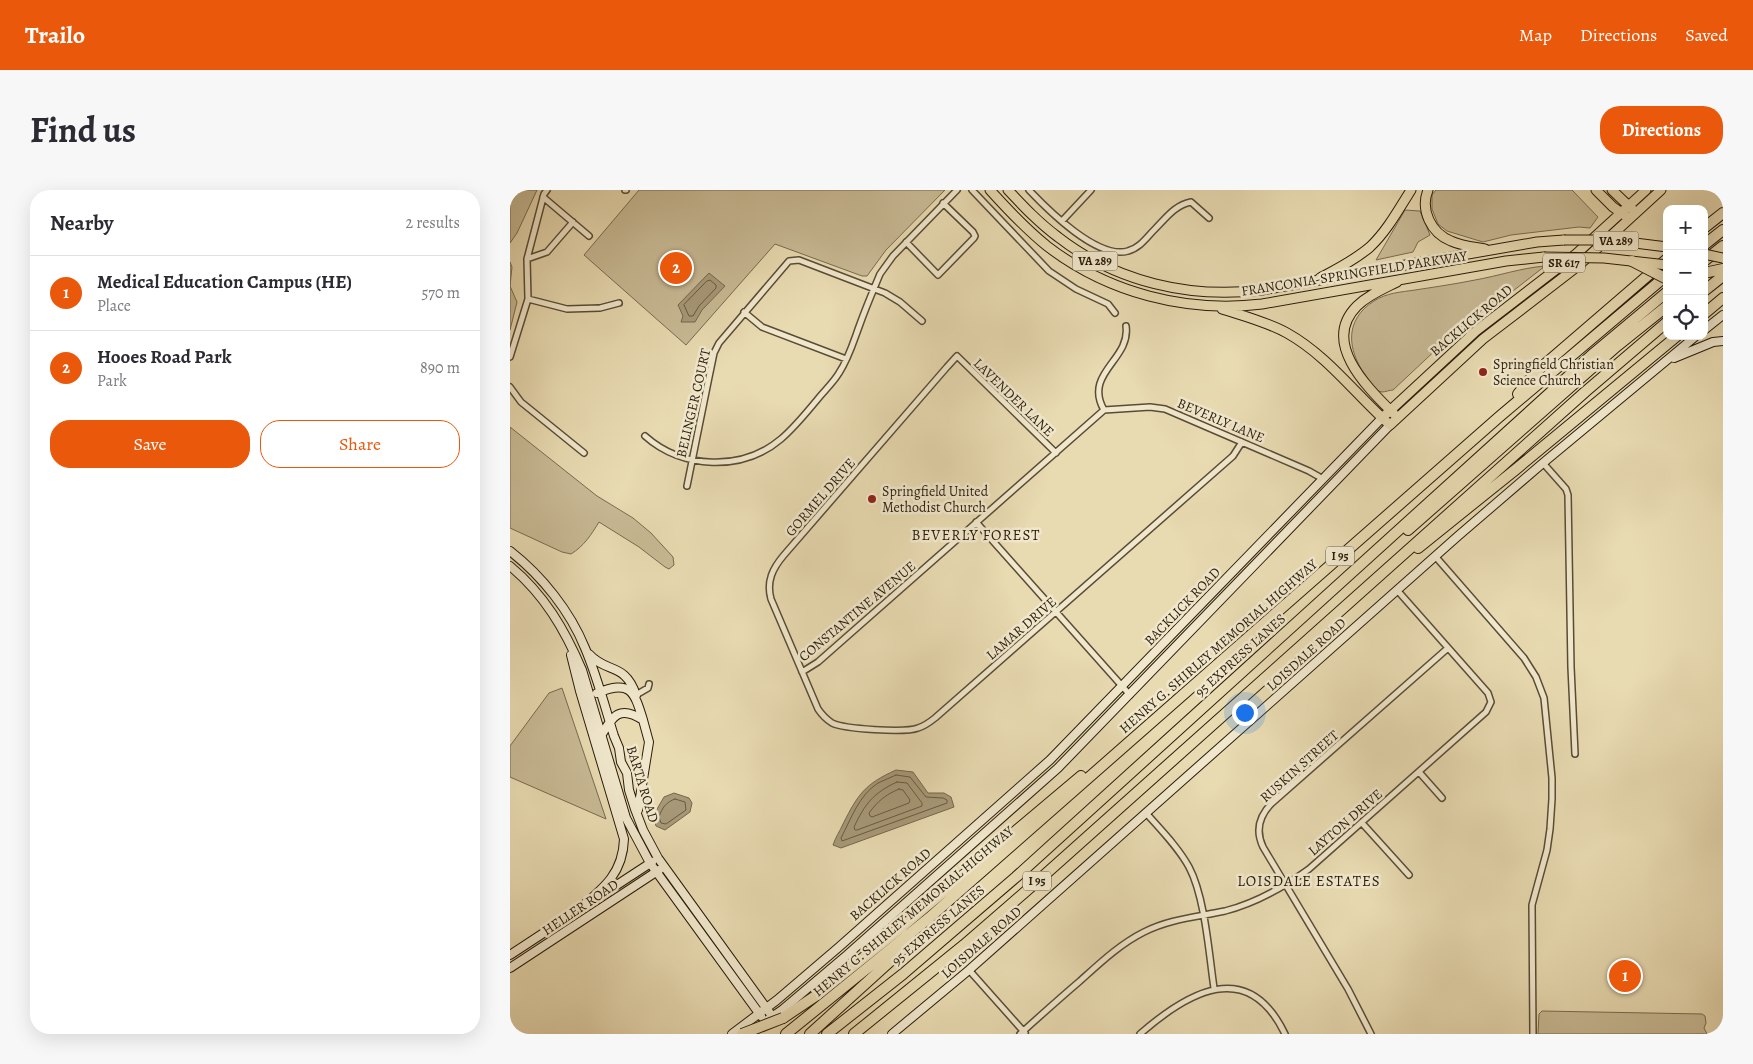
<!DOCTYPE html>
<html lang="en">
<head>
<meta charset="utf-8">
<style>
  :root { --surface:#fff; --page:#f7f7f7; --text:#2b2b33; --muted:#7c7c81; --line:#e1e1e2; --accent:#ea580c }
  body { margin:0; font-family:Alegreya,serif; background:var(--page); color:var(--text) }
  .controls { position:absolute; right:15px; top:15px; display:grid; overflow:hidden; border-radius:10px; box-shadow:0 5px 20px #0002 }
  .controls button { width:45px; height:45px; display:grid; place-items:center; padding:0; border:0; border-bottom:1px solid var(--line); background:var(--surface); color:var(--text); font:25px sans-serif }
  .you { position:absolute; left:734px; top:522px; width:18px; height:18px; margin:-12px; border:4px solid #fff; border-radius:50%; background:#1a73e8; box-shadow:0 0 0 8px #1a73e833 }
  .badge { display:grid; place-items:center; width:32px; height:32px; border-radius:50%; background:var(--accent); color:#fff; font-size:16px; font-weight:700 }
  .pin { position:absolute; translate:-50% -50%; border:2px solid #fff; box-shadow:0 1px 5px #0006 }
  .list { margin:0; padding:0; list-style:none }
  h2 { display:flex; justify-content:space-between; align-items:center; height:65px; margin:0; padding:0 20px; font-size:21px }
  h2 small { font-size:16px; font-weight:400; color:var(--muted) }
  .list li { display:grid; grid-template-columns:32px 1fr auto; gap:15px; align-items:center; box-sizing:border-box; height:75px; padding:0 20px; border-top:1px solid var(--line) }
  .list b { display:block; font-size:19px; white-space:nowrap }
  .list p { margin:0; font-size:16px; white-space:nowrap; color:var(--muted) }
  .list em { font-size:16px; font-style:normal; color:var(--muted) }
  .actions { display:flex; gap:10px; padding:15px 20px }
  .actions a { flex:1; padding:11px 0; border:1px solid var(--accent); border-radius:20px; text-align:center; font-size:18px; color:var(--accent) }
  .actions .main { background:var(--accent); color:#fff }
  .icon { flex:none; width:28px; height:28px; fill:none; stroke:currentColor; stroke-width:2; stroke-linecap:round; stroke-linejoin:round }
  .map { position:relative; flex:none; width:1213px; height:844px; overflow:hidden; border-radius:20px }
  header { display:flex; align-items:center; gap:30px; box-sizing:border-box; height:70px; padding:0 25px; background:var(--accent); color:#fff }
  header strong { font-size:24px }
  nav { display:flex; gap:28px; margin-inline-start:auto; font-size:18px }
  .intro { display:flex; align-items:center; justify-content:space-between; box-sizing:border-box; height:120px; padding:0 30px }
  h1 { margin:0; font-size:35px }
  .button { padding:12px 22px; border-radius:20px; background:var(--accent); color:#fff; font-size:18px; font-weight:700 }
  main { display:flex; gap:30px; padding:0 30px }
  aside { flex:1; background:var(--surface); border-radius:20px; box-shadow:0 5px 20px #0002 }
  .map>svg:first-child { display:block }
</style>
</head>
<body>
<header>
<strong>Trailo</strong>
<nav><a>Map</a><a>Directions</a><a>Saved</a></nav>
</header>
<div class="intro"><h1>Find us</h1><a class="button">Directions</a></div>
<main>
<aside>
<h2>Nearby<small>2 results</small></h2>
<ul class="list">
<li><span class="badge">1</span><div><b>Medical Education Campus (HE)</b><p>Place</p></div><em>570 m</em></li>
<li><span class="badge">2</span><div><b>Hooes Road Park</b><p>Park</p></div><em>890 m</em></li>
</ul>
<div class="actions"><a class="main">Save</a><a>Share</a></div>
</aside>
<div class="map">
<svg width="1213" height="844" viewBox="0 0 1213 844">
  <rect width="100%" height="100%" fill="#e8dab1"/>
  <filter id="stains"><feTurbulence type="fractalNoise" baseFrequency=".004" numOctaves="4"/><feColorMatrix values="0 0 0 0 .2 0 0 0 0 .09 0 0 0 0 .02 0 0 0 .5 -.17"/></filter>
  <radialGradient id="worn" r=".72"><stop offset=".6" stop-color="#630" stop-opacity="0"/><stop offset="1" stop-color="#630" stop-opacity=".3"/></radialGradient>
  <!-- green -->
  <path fill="#c8ba95" stroke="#786b50" d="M0,0H27L7,43L0,53Z
    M129,0H435L376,60L357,86H352L265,54L176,155L74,65Z
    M926,0H1062L1088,27L1080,38L1069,37L1001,45L973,52L937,41L928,34L922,19V5Z
    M895,20L910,21L920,45L908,52L903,62L866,70Z
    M0,72L2,77L0,96L7,112L0,140Z
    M1035,76L1003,101L994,102L947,140L883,200C880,200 875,202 872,202C864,201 860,191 856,186C837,160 834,130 864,111C876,103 891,102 905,100C925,97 945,94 965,90C988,86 1011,78 1035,76Z
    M0,237L87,306L123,328L141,343L163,367L164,375L159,379L155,377L129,357L89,332C81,345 74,356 61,364L52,362L0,338Z
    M52,498L96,629L0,587V556L39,503Z
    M1032,821L1192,824L1195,826L1196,833L1194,838L1197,844H1028L1029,824Z"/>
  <!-- water -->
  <path fill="#a79978" stroke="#75674c" d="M199,83L215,96L192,120L185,132H171L173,126L168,115Z
    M386,580L403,582L418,603H434L441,607L444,617L331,658L323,655C325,648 330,641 333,634C348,604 355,594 386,580Z
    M164,603L179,608L182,613L180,622L155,640L146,636L143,626L154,607Z"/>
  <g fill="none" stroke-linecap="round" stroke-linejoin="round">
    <!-- shore -->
    <path stroke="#685a41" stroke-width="1" d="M197,91L200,90L206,95V98L189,116L183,126H179L174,115Z
      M386,585L400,587L416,607L433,608L437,610V613L332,651L331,648C341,629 349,605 368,593C374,590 380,588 386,585Z
      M387,592L397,593L412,613V616L347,640H345L344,637C355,614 363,603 387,592Z
      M389,599L393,600L400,610L399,613L362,627L360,626L359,623C368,611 375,605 389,599Z
      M165,609L175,612L176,620L156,634L151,633L149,627C152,618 156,612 165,609Z"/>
    <defs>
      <path id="street" d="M115,0H116
        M462,0L539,81L566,99L598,114L605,123
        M519,0C538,20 588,70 618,61C630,58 637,47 645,39C656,28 665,15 681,12L699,28
        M33,7L79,46
        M552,31L581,0
        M396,52L428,85L464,48L465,46L463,42L433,13
        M17,69L37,62L63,32
        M18,109L57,119L90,118L109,113
        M234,122L252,137L336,169
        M0,167L18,109L17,69L34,4L37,0
        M0,197L11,212L74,263
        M594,220L640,217L655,219L799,281L813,289
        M135,246C172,279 232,282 271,249C285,237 296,223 307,210C314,201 323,193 329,183C339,168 344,150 350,134C356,117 363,101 370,84L383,66L447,0
        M546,263L447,166L437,177L274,365C263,378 256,391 261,409L308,519C312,525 316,529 322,533C334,539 395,543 408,538C415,536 420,532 425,528L723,266L732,252
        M1033,273L1056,299L1058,305L1061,477L1065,564
        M177,296L198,192L204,163L209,153L279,71L289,70L375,103L390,112L412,131
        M466,332L620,505
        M925,366L1014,468L1026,487L1034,508L1042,588V609L1040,639L1037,660L1022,715L1023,844
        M292,482L308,472L594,220C573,183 621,170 616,136
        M126,505L138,498L139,494
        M909,582L932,608
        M636,623C651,640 668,657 679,677C695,707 699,764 704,798
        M852,633L899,685
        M459,780L515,843
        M510,844C530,826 550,808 570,791C590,773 610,754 634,742C659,729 687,727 715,721C746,713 774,697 799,679L976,522L981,512L978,503L887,400
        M630,844C678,802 738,767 775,844
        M861,844L838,799L753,657C745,640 749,626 762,613L938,458"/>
      <path id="secondary" d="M1194,140L1213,125
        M1164,168L1203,152L1213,151
        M0,361C32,386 60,421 75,458C87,486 95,517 104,546L109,558L111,572L117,583L119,600L125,619L133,640L148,668L262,826
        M0,376C34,404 55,440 72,480L116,628L140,673L251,826
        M79,464C97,484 115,472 126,505
        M61,465L70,501L114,649C113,686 90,701 64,723
        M87,503C120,490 124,500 133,530
        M91,546C103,525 110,515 133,530L139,552L128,620
        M87,708L142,672
        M0,765L67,721
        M0,778L149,680
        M253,833L272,820L337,765L548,578L880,235
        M222,844L267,810L329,757L540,570L872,228
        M382,844L459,780L948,346L1033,273L1186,146"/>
      <path id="primary" d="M480,0C498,20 516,39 537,56C598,103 676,123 752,114L996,71L1034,67
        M498,0C514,17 529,33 548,47C606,92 680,109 752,100L1027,52L1054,50
        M918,0C910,20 921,43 941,51C952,56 964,57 975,59
        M1086,0L1103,17L1116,26
        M1102,0L1123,20
        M810,88C827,79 845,70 860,57C877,41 889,19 901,0
        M712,119C734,126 757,132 777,143C818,166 845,204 880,235L973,149L1068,76L1151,0
        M884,224C859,199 810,153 847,116C858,105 873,99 887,92
        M872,228L966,141L1066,64L1136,0"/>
      <path id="highway" d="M1194,38L1213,23
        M1194,55L1213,40
        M1194,71L1213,56
        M1194,83L1213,79
        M1194,101L1213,86
        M1194,124L1213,108
        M1008,204L1027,181L1157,69
        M898,340L1107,156L1157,116
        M908,358L1005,280L1167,146
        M273,828L307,805L393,736L571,586
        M276,844L419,728L989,227L1157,85
        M300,844L387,765L401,750
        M317,844L393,784L506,687L1084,163L1157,102
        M344,844L454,755L530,689L1075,202L1157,132"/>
    </defs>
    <!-- street casing -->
    <use href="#street" stroke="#594c34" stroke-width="8"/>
    <!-- secondary casing -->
    <use href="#secondary" stroke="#291c0a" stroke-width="10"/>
    <!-- primary casing -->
    <use href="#primary" stroke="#291c0a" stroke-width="11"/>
    <!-- highway casing -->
    <use href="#highway" stroke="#291c0a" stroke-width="12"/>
    <!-- street -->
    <use href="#street" stroke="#f0e7cc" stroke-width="5"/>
    <!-- secondary -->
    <use href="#secondary" stroke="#f0e7cc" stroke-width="8"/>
    <!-- primary -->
    <use href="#primary" stroke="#e8dab1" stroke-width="9"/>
    <!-- highway -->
    <use href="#highway" stroke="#e8dab1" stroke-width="10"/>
    <defs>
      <path id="primary-bridge" d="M1054,50H1101L1157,57
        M1194,64L1213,68
        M1034,67L1094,68L1157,75"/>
      <path id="highway-bridge" d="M1122,71L1157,89
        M232,844L273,828"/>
    </defs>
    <!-- primary-bridge casing -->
    <use href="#primary-bridge" stroke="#291c0a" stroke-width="11" stroke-linecap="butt"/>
    <!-- highway-bridge casing -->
    <use href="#highway-bridge" stroke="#291c0a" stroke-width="12" stroke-linecap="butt"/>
    <!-- primary-bridge -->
    <use href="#primary-bridge" stroke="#e8dab1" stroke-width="9"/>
    <!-- highway-bridge -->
    <use href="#highway-bridge" stroke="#e8dab1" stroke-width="10"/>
  </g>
  <!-- markers -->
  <g fill="#8f2418" stroke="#f0e7cc" stroke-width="2">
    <circle cx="973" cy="182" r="5"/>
    <circle cx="362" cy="309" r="5"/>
  </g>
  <g text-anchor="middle" stroke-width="5" stroke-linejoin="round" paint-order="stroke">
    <!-- shield labels -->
    <g fill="#f0e7cc" stroke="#655944" stroke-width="1">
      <rect x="1083.5" y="41.5" width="45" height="19" rx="4"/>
      <rect x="562.5" y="61.5" width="45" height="19" rx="4"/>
      <rect x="1033" y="63.5" width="42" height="19" rx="4"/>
      <rect x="816" y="356.5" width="28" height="19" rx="4"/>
      <rect x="513" y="681.5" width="28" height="19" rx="4"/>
    </g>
    <g font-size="12" font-weight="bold" fill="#291c0a">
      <text x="1106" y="55">VA 289</text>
      <text x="585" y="75">VA 289</text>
      <text x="1054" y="77">SR 617</text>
      <text x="830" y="370">I 95</text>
      <text x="527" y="695">I 95</text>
    </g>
    <!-- street labels -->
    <g font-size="14" fill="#291c0a" stroke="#f0e7cc">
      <text transform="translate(844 83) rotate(-9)" y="5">FRANCONIA-SPRINGFIELD PARKWAY</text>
      <text transform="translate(961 130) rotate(-40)" y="5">BACKLICK ROAD</text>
      <text transform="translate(504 207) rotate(44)" y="5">LAVENDER LANE</text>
      <text transform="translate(183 213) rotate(-77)" y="5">BELINGER COURT</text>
      <text transform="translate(711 230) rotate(23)" y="5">BEVERLY LANE</text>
      <text transform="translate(310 307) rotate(-49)" y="5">GORMEL DRIVE</text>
      <text transform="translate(672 416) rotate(-46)" y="5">BACKLICK ROAD</text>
      <text transform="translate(347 421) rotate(-40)" y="5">CONSTANTINE AVENUE</text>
      <text transform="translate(511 438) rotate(-41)" y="5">LAMAR DRIVE</text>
      <text transform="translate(708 456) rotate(-41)" y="5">HENRY G. SHIRLEY MEMORIAL HIGHWAY</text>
      <text transform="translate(796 464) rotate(-42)" y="5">LOISDALE ROAD</text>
      <text transform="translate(730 465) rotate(-42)" y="5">95 EXPRESS LANES</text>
      <text transform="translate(789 576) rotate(-42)" y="5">RUSKIN STREET</text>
      <text transform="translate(133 594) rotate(73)" y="5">BARTA ROAD</text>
      <text transform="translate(835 632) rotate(-41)" y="5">LAYTON DRIVE</text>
      <text transform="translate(380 694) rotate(-41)" y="5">BACKLICK ROAD</text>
      <text transform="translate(70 717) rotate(-34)" y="5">HELLER ROAD</text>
      <text transform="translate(403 721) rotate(-40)" y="5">HENRY G. SHIRLEY MEMORIAL HIGHWAY</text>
      <text transform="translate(428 735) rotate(-40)" y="5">95 EXPRESS LANES</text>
      <text transform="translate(471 752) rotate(-41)" y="5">LOISDALE ROAD</text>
    </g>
    <!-- poi labels -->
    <g font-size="14" fill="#291c0a" stroke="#f0e7cc" text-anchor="start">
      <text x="983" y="179">Springfield Christian<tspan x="983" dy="16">Science Church</tspan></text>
      <text x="372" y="306">Springfield United<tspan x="372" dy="16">Methodist Church</tspan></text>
    </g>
    <!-- neighbourhood labels -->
    <g font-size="15" letter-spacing="1" fill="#291c0a" stroke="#f0e7cc">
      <text x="466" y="350">BEVERLY FOREST</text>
      <text x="799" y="696">LOISDALE ESTATES</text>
    </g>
  </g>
  <rect width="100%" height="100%" filter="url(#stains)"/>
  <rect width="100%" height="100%" fill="url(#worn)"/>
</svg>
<div class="controls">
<button>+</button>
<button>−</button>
<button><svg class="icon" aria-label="locate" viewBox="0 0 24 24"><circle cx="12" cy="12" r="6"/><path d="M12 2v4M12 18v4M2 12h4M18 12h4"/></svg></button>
</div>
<div class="you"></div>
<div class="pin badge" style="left:1115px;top:786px">1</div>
<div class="pin badge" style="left:166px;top:78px">2</div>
</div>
</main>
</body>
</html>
